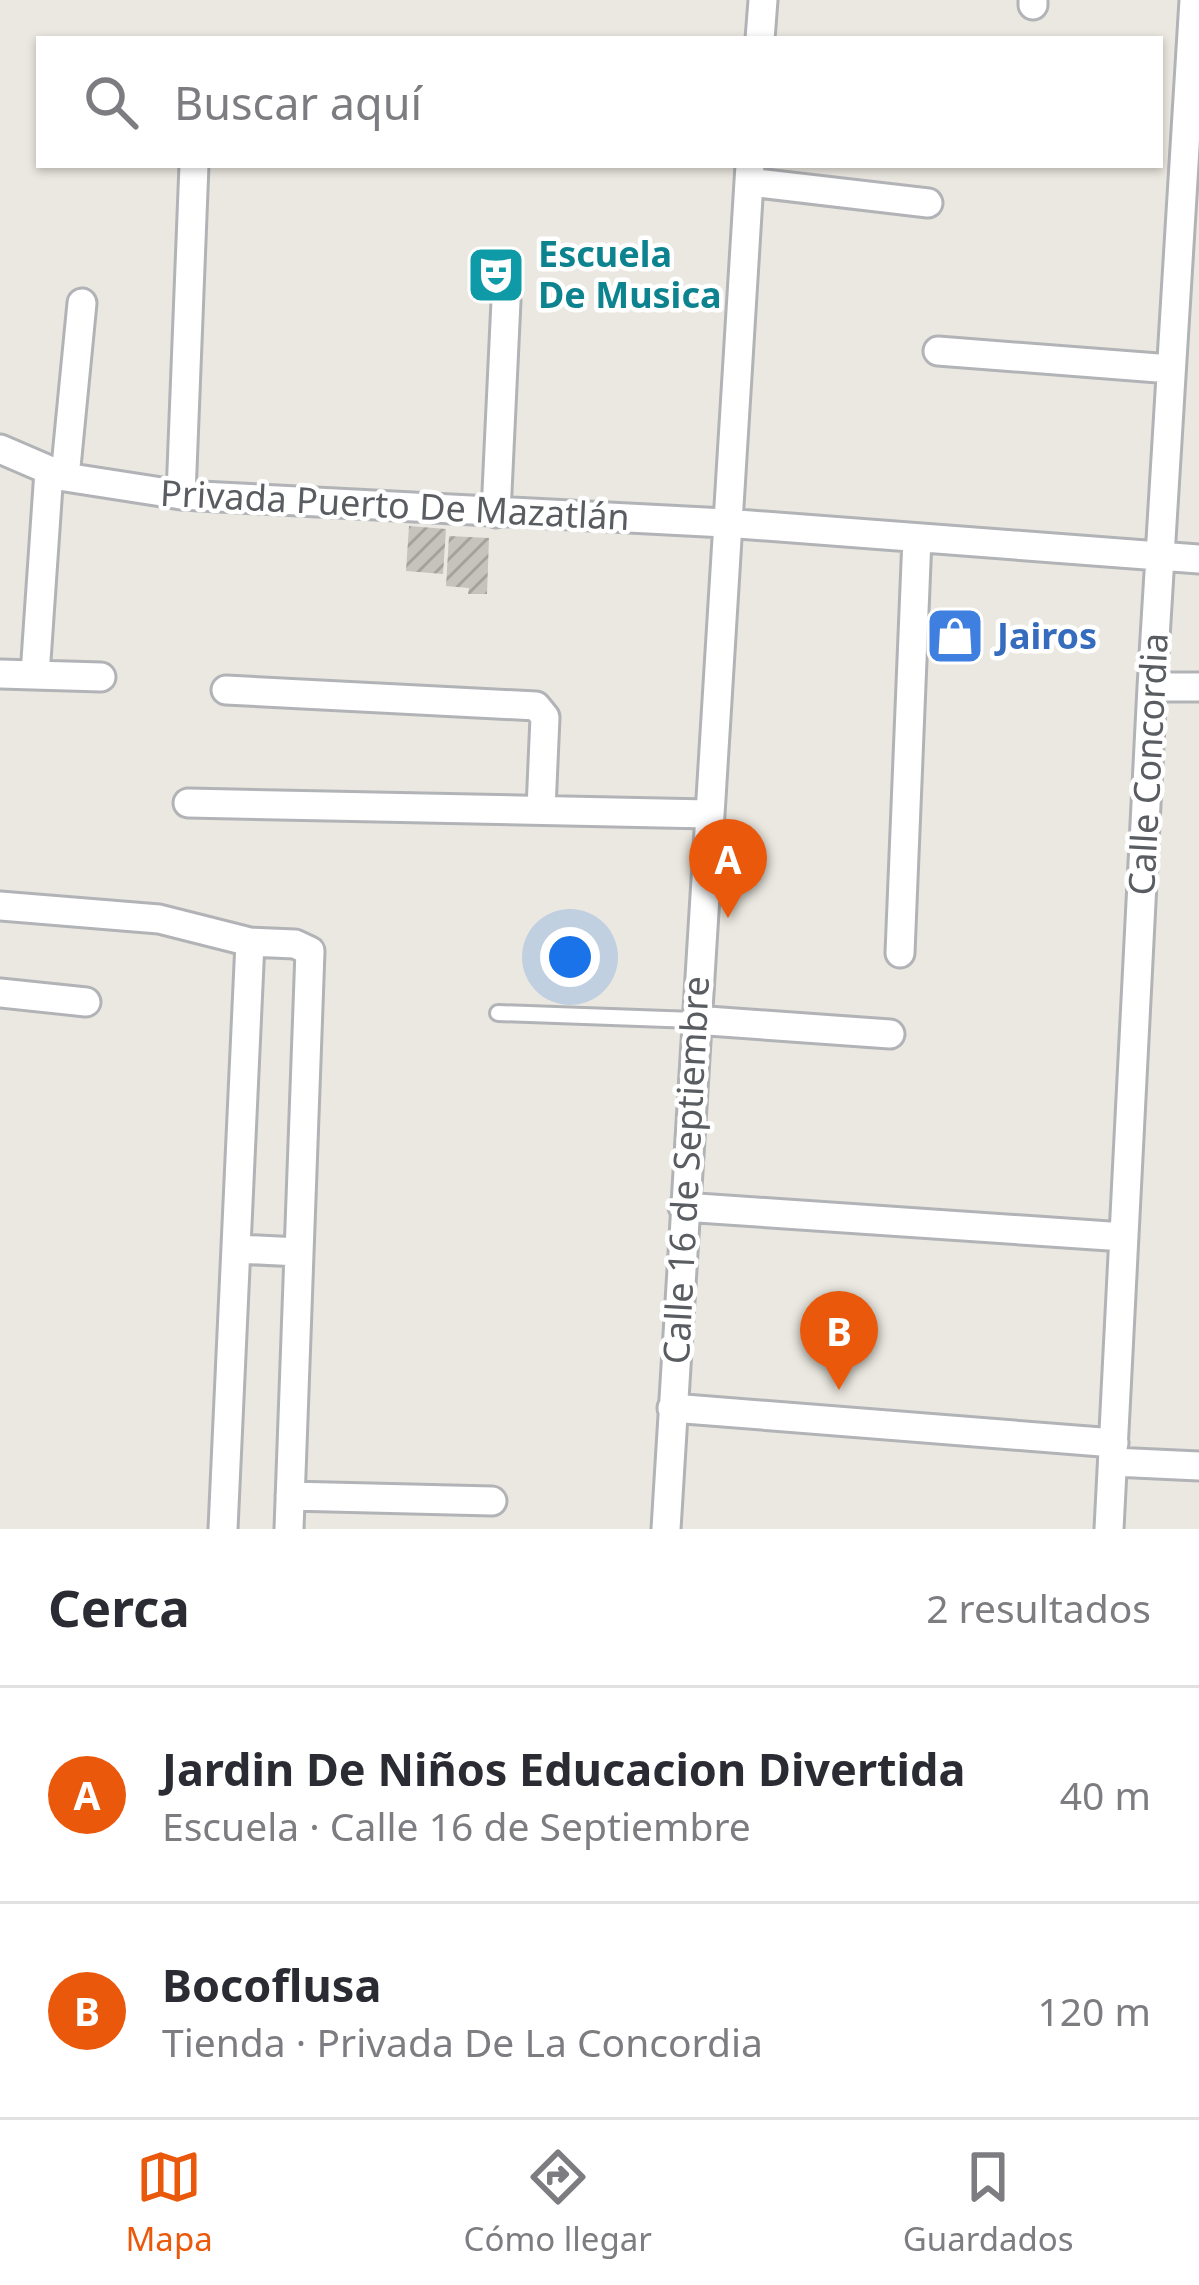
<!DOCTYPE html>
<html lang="es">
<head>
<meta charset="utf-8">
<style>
  :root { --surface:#fff; --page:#f7f7f7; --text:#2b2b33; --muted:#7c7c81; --line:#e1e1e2; --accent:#ea580c }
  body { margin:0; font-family:"Noto Sans",sans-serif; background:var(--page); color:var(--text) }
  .you { position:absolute; left:570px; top:957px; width:42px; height:42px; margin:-30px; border:9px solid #fff; border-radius:50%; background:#1a73e8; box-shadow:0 0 0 18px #1a73e833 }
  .badge { display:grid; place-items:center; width:78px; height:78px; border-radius:50%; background:var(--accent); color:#fff; font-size:39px; font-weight:700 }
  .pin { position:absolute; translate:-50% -99px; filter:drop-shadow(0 3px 6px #0008) }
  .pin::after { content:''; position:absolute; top:63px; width:42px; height:36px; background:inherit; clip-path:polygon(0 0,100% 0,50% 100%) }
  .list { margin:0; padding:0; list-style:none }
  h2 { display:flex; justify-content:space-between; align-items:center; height:156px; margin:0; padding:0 48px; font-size:51px }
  h2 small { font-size:39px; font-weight:400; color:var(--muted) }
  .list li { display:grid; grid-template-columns:78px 1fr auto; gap:36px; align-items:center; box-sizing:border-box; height:216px; padding:0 48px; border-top:3px solid var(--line) }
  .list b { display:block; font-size:45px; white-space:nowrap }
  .list p { margin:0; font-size:39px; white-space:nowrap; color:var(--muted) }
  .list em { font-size:39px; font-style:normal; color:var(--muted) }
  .icon { flex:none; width:66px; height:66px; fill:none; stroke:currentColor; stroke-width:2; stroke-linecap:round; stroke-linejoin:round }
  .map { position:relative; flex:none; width:1199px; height:1529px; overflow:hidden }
  .search { position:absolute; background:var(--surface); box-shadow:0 3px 9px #0004; left:36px; right:36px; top:36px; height:132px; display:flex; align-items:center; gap:30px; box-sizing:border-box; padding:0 42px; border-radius:0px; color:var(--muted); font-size:45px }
  .sheet { height:588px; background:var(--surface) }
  nav { display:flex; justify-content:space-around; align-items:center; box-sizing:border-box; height:168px; border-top:3px solid var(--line); background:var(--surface); font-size:33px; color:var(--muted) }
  nav a { display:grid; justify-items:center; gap:6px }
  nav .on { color:var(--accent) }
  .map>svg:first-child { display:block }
</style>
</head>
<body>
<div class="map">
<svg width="1199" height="1529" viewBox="0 0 1199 1529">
  <defs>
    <pattern id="building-hatch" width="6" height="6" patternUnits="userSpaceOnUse" patternTransform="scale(3)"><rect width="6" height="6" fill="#c6c3bd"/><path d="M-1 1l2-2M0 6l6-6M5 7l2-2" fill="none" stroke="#a4a29d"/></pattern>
  </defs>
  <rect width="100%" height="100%" fill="#eae8e0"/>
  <!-- building -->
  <path fill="url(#building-hatch)" d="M409,526L446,529L443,574L406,571Z
    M449,536L489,538L487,594H468L469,588L446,586Z"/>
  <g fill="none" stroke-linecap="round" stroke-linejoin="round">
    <defs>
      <path id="service" d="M498,1013L694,1020"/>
      <path id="minor" d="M1033,5V0
        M760,39L763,0
        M749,182L928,203
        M938,351L1171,369
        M0,449L65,477L181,495L725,523L1199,559
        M65,477L82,303
        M181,495L194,165
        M496,513L506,301
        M0,674L101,677
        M35,675L49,471
        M1152,687H1199
        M226,690L536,706L545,717L541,809
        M188,803L708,814
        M0,906L159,919L250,942L295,944L310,951L289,1529
        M900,953L917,538
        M0,993L86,1002
        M694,1020L890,1034
        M683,1207L1124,1237
        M236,1249L299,1252
        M672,1408L1114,1443
        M1113,1462L1199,1466
        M290,1496L492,1501
        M223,1529L250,942
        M666,1529L750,165
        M1109,1529L1152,687L1194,0"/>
    </defs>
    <!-- service casing -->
    <use href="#service" stroke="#b1b3b7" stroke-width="20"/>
    <!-- minor casing -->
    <use href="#minor" stroke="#b1b3b7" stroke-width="33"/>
    <!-- service -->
    <use href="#service" stroke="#fff" stroke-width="14"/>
    <!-- minor -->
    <use href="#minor" stroke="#fff" stroke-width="27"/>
  </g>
  <!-- icons -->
  <defs>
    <symbol id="theatre-square" viewBox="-11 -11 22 22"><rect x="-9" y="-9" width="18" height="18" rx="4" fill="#0f9aa8" stroke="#fff"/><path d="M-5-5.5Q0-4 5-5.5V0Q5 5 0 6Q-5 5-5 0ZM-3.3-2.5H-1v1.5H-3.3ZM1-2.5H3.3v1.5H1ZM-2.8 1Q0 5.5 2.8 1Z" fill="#fff"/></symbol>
    <symbol id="shop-square" viewBox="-11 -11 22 22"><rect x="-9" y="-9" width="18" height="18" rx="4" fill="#3f7fe0" stroke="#fff"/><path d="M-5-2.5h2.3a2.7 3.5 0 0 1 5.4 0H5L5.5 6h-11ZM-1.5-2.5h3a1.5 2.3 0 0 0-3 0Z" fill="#fff"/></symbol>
  </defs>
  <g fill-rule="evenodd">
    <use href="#theatre-square" x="463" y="242" width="66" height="66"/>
    <use href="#shop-square" x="922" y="603" width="66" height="66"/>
  </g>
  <g text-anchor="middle" stroke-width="9" stroke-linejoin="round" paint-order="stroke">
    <!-- culture labels -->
    <g font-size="36" font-weight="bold" fill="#0d838f" stroke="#fff" text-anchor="start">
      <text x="538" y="267">Escuela<tspan x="538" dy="41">De Musica</tspan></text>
    </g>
    <!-- street labels -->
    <g font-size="36" fill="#595c60" stroke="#fff">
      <text transform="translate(395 505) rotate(3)" y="13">Privada Puerto De Mazatlán</text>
      <text transform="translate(1148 764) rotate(-87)" y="13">Calle Concordia</text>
      <text transform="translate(686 1170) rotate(-87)" y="13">Calle 16 de Septiembre</text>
    </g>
    <!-- shop labels -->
    <g font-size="36" font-weight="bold" fill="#366cbe" stroke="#fff" text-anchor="start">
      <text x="997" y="649">Jairos</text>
    </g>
  </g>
</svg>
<div class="you"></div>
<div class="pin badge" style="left:728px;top:918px">A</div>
<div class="pin badge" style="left:839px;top:1390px">B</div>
<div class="search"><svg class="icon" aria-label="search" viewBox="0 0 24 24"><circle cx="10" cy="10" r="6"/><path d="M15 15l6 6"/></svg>Buscar aquí</div>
</div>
<section class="sheet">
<h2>Cerca<small>2 resultados</small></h2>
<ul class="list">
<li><span class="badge">A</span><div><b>Jardin De Niños Educacion Divertida</b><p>Escuela · Calle 16 de Septiembre</p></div><em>40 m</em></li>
<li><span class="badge">B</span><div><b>Bocoflusa</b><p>Tienda · Privada De La Concordia</p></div><em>120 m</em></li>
</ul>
</section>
<nav>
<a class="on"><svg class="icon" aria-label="map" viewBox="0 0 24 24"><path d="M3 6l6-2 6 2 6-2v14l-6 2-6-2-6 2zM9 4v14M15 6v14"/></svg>Mapa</a>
<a><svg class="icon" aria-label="directions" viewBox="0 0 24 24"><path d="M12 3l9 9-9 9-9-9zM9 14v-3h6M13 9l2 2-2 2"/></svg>Cómo llegar</a>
<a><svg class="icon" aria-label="saved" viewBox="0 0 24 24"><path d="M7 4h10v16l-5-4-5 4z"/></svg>Guardados</a>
</nav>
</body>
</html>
